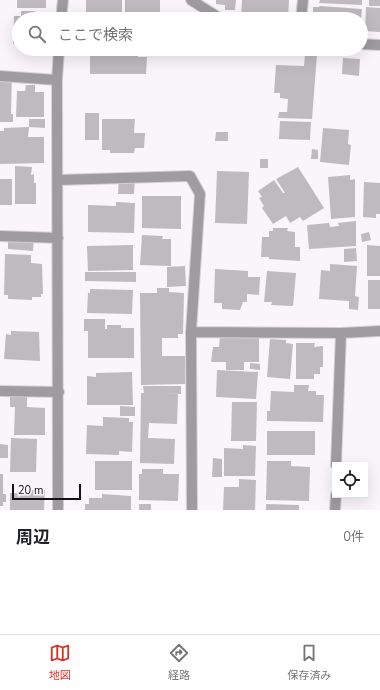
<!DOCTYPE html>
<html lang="ja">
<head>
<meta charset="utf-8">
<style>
  :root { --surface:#fff; --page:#f2f2f2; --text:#202124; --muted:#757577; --line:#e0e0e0; --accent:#d93025 }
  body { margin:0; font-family:"Nunito Sans","Noto Sans JP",sans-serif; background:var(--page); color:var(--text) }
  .controls { position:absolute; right:12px; bottom:12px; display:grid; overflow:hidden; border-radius:0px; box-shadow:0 4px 16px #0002 }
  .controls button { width:36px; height:36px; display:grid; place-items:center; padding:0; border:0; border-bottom:1px solid var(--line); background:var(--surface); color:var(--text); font:20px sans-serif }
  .scale { position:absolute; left:12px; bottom:10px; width:69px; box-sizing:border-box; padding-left:4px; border:2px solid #131213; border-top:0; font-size:11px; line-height:14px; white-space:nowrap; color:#131213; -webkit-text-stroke:3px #f9f5f9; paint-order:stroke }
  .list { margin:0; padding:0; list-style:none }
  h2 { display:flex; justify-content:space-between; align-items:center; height:52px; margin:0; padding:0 16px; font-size:17px }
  h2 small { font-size:13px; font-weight:400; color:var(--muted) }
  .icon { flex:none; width:22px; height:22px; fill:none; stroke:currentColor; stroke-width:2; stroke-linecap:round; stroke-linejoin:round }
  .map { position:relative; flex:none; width:380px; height:510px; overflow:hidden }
  .search { position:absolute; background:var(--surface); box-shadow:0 4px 16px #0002; left:12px; right:12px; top:12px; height:44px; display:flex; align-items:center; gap:10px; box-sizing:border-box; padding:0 14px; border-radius:22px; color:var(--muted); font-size:15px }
  .sheet { height:124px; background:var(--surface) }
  nav { display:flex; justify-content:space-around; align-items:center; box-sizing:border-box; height:56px; border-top:1px solid var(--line); background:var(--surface); font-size:11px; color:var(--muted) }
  nav a { display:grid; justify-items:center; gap:2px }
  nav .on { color:var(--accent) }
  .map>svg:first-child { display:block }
</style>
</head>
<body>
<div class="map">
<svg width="380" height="510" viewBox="0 0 380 510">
  <rect width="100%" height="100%" fill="#f9f5f9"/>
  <!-- building -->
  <path fill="#bebabe" d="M17,0H46V8H17Z
    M86,0H122V14H86Z
    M125,0H160V14L125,13Z
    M216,0H236L235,10H225V5L216,4Z
    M242,0H289L288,19H241Z
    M320,0H362V5L319,3Z
    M369,0H380V6H369Z
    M320,6L362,9L361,19H313V7H319Z
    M366,7L380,8V32L365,31Z
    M21,11H35L34,16L45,17V19H19V44H13L14,16H21Z
    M123,15V19H86V16Z
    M90,49H138V57H147L146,74H90Z
    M145,49H173L174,53L151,54V51H145Z
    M185,49H219V56L184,54Z
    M305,53L317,54L312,119L278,118L279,112H287L288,99L280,98V93H274L276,65L304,66Z
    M343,58L360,59L359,76L342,74Z
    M0,72L12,73L11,114H13V122H0Z
    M26,85H35V92H44V117H16L17,91H25Z
    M85,113H99V140H85Z
    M29,119H45V128L29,127L28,137H44V163L0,164V131H4V128L29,127Z
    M102,119H135L134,133H145L144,148H135L134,153H110V150H102Z
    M280,121L311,122L310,140L279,139Z
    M323,128L349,130L348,144L351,145L349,165L320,162Z
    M216,132H228V141H215Z
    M312,149L318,150V159H311Z
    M260,159H268V168H260Z
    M15,166L32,167L31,175L34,174V183H36V204H15Z
    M298,167L324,208L303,221L300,217L290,223L286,216L273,224L262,208L264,206L259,198L262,197L258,191L274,180L283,193H285L276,179Z
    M217,171L249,172L247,224L215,223Z
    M350,175V180L355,179V217L331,219L328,177Z
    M119,178L135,179L134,194H118Z
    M0,179H12V205H0Z
    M364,182L380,183V214H376V218L363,217Z
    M142,196H181V229L142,228Z
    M116,202L135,203L134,233L88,232V205L116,206Z
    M356,221V246L309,249L307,225L329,223L330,227L339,226L338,223Z
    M273,228H288L287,231L295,232V247H300V261L269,259V257H261L262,237H269V231H273Z
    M369,232L371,240L362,242L361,234Z
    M8,234L34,235L33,251L8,249Z
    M142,235L163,236L162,239H171V266L140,265Z
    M133,245V270L88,271L87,246Z
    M367,245L380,246V276H367Z
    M356,248L357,261L344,262V249Z
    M5,254L31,255V263L42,264L43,294H41V297H32V300L8,299V295H4Z
    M330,264L357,266L355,296L359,297L358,310L349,309V301L319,299L321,270L330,271Z
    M185,266L186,286L167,287V267Z
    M215,269L248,271V277H260L259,295L247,294V302H243L240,310L222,309V303H214Z
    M267,271L296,273L293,306L271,305L272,302H264Z
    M85,272H136V282L85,281Z
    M368,280H380V309H368Z
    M157,288H169V292L184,293L183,334H178V338H162V356H185V384L141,385L140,293H157Z
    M90,289L133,290L132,314L87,313L88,293H90Z
    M84,319H105V329H107V325H121V328H134V358H88V331H84Z
    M11,331L39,332L40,361L4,359L6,334L11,335Z
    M220,336H259V362H244V370H226V362H211L213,347H219Z
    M270,339L286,340V343L293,344L290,379L267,377Z
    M296,343H315L314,347L323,346V367H320V374H314V379H296Z
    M250,363L260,364V370L250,369Z
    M217,370L258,372L256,399L216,397Z
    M132,372L133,405H87V376L96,377V373Z
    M294,385H309L308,391H316V395H324L323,422L267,421V411H270L271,391L294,392Z
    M143,386H181V394L165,393L178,394L177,424L149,423L148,438L175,439L174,464L140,463L141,393H144Z
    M10,393H27V407L45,408V435H14L15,407H10Z
    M232,402H257L256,441H231Z
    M120,406L135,407V416H120Z
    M103,417L129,418V422H133L132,452L119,451V455L86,454L87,425L103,426Z
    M267,431H315V455H267Z
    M11,438L37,439L36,472H10Z
    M0,444L8,445V458H0Z
    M243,445L256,446L255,476H224V448L243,449Z
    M213,458L222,459V477H212Z
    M95,461H132V490H95Z
    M267,461H291V466L310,467L309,501L266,500Z
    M142,469H163V474H179L178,501L139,500V474H142Z
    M0,474H3V494H6V502H3V506H0Z
    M239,479L256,480L255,510H223L224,487H239Z
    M31,490H45L44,510H10V493L31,494Z
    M102,494L131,496V510H85V504H89V498H102Z
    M139,504H151V510H139Z
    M266,504L299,505V510H266Z"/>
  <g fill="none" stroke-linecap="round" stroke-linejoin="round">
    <defs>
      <path id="street" d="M191,0L221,19
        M61,19L63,0
        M301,19L303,0
        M361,44L380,45
        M0,76L57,80
        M58,180L190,176L200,194L191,332L341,333L380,331
        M0,236L58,238
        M191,332L192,510
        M0,391L59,392
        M336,465L341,333
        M58,510L57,80L59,49
        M335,510L336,495"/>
    </defs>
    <!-- street casing -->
    <use href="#street" stroke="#d4d1d4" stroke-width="12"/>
    <!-- street -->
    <use href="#street" stroke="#9e9c9e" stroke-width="10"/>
  </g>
</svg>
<div class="controls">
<button><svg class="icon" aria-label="locate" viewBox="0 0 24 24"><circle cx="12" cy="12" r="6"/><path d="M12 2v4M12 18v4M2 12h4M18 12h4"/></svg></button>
</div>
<div class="scale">20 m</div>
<div class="search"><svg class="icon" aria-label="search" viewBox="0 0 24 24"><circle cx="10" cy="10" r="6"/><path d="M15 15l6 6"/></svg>ここで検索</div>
</div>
<section class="sheet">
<h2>周辺<small>0件</small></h2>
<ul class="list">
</ul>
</section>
<nav>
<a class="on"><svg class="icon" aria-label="map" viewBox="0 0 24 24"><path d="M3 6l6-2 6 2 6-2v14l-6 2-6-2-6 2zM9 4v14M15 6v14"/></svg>地図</a>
<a><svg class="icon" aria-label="directions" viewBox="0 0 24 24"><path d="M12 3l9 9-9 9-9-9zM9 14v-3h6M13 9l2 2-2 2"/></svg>経路</a>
<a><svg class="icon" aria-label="saved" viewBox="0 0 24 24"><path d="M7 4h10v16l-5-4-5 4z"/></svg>保存済み</a>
</nav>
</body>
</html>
